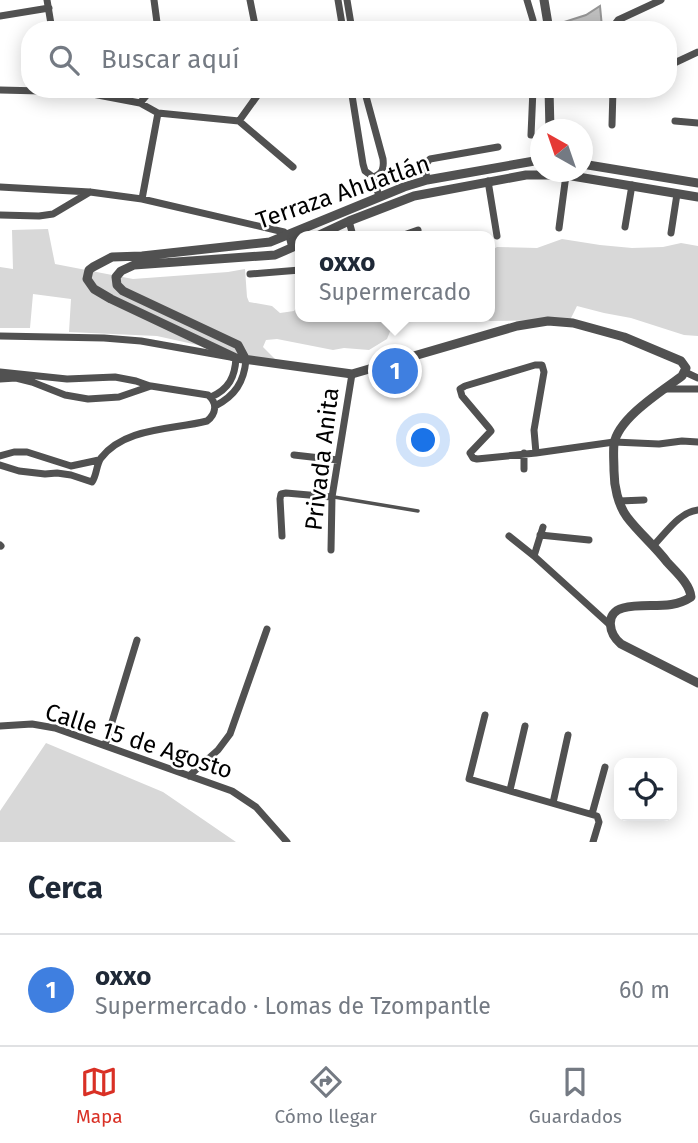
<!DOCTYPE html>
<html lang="es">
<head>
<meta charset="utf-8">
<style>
  :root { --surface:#fff; --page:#f6f6f7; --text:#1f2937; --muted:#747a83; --line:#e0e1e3; --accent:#d93025 }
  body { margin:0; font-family:"Fira Sans",sans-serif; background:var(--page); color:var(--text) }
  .controls { position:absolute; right:21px; bottom:21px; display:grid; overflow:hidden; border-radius:14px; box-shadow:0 4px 18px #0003 }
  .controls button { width:63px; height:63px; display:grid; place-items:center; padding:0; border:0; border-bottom:2px solid var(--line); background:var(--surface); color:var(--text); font:35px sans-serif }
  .compass { position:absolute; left:530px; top:119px; width:63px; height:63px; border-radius:50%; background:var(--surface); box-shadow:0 4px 18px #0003; rotate:320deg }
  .you { position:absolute; left:424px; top:441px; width:24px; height:24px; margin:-18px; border:5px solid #fff; border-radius:50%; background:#1a73e8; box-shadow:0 0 0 10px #1a73e833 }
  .badge { display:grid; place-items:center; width:46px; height:46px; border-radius:50%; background:var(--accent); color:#fff; font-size:23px; font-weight:700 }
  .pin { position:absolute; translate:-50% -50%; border:4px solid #fff; box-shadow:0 2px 7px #0006 }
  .popup { position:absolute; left:295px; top:231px; width:200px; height:91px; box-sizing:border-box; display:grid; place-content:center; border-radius:14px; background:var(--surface); filter:drop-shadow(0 2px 5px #0005); font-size:23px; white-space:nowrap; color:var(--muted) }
  .popup b { font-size:26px; color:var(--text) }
  .popup::after { content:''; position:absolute; left:50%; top:100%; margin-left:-14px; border:14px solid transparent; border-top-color:var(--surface) }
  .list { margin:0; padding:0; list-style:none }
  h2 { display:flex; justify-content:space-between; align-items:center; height:91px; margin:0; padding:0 28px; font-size:30px }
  h2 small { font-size:23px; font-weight:400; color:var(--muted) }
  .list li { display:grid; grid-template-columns:46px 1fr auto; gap:21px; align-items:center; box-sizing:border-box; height:112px; padding:0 28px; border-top:2px solid var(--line) }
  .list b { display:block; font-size:26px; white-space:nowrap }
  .list p { margin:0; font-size:23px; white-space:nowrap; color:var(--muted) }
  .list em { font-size:23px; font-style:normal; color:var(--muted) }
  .icon { flex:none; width:38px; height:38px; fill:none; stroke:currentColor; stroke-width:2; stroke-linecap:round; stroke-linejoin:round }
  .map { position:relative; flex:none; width:698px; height:842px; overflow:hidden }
  .search { position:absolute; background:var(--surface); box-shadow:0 4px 18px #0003; left:21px; right:21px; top:21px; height:77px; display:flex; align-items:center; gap:18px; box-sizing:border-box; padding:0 24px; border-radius:28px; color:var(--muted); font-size:26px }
  .sheet { height:203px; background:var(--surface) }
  nav { display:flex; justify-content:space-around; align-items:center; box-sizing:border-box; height:98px; border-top:2px solid var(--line); background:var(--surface); font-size:19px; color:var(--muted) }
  nav a { display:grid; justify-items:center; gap:4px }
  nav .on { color:var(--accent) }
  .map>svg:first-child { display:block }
</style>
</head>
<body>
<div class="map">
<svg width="698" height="842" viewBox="0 0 698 842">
  <rect width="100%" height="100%" fill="#fff"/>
  <!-- green -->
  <path fill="#d8d8d8" d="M48,229L55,264L133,279L228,272L245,269L247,297L249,302L272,306L280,313L294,311L300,304V317H403L393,324L387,339L369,350L344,348L333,350L277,339L266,340L263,347L276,360L260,359L157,336L69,332L71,299L33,294L30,328H0V267L13,269L12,230Z
    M562,239L600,245L632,248L663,247L681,243L698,246V336L684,335L631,318L604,313L577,306L570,320L490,321L482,317H490V251L497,247L537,248Z
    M46,743L163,792L236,842H0V811Z"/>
  <!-- building -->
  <path fill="#c0c0c0" stroke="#959595" stroke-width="2" d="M600,6L602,27L589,30H558V24L586,15Z"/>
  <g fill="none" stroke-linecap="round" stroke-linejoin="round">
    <!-- service -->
    <path stroke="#515151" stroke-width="3.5" d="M334,497L418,511"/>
    <!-- minor -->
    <path stroke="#515151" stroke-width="7" d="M47,0L52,30
      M154,0L158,30
      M250,0L256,30
      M338,0L343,30
      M347,0L352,30
      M527,0L533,20L534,30
      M0,16L49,8
      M614,30L615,24L618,20L661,0
      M668,66L698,52
      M351,89L363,164L365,171L373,177L379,196
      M364,89L383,159C384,168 383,174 373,177
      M0,90L82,92L140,103L158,113L239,121
      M140,103L152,89
      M239,121L293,167
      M239,121L262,89
      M675,121L698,123
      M612,125L613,89
      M531,135L533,89
      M427,180L425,165L430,159L498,147
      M488,181L497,236
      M0,187L90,192L142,199L284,232L289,236L292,248
      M142,199L158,113
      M0,215L39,216L53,214L90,192
      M349,221L353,236
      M625,227L632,185
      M559,228L566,175
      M295,232L300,254
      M671,233L677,194
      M401,236L418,230
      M250,274L300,270
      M0,336L104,338L141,341L236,358C235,377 229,389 211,397
      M0,372L67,379L115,377L136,381L150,386
      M685,372L698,378
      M0,379L16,378L32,382L65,395L88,399L119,397L151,386L208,395C218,403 216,414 207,421C172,430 125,427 101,458C96,465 97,475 92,482L71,475L57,473L45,474L19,471L0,465
      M666,389H698
      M215,406C235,396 244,382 246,360
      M536,453L534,430L544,372L542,365H535L465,386L460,389L462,396L489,428L491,431L470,453L473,458L477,459L536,453L614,442L659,444L682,441L698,442
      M294,455L338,460
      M0,456L14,452H27L71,466L99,460
      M524,469V453
      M619,501L644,500
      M540,535L589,540
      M282,536L280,499L281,494L286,493L332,497
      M509,536L534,556L610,625
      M0,545L1,546
      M653,546C666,533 679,512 698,510
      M331,550L332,497L352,374
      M534,556L543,527
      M485,715L469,779L597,816L599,822L593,842
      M0,726L32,724L55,728L232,791L256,807L287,842
      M105,745L137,640
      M189,776L218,750L230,734L267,629
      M510,790L525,726
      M553,803L568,735
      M592,814L605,767"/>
    <!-- tertiary -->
    <path stroke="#515151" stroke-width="9" d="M544,0L549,30
      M549,89L550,130
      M540,160L427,180L404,187L270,242L142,256L112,257L93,267L89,270L87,279L94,289L111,299L236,358L352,374L517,326L548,321L573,323L624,337L681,361L686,368L682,376C662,391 618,418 614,444C613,452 614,462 614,471C614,486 618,505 627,517C639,533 655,546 667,562C676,572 690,584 691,597C670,611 646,602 623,608C604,613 609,634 621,644L698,683
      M582,164L698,183
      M317,236L349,221L414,196L526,175H566L698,197
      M246,360L238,345L123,291L117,285L116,277L121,271L134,265L275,255L300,244"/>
  </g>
  <g text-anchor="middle" stroke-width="5" stroke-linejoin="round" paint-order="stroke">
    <!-- street labels -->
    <g font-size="24" fill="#000" stroke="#fff">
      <text transform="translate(343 192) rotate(-19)" y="8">Terraza Ahuatlán</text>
      <text transform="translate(322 459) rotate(-83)" y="8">Privada Anita</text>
      <text transform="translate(139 741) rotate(18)" y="8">Calle 15 de Agosto</text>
    </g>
  </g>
</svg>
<div class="controls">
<button><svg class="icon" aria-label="locate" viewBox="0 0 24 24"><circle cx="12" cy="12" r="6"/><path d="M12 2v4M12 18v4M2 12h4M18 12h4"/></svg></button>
</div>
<svg class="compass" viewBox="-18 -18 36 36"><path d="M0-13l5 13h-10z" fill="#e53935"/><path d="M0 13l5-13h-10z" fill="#747a83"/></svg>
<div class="you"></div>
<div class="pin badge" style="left:395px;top:371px;background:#3f7fe0">1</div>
<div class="popup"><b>oxxo</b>Supermercado</div>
<div class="search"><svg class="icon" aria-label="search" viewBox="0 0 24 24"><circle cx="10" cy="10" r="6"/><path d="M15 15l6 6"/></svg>Buscar aquí</div>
</div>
<section class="sheet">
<h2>Cerca<small></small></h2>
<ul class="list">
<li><span class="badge" style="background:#3f7fe0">1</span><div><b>oxxo</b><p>Supermercado · Lomas de Tzompantle</p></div><em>60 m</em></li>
</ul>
</section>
<nav>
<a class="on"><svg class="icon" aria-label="map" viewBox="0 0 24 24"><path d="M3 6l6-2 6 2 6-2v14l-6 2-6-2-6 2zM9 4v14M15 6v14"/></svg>Mapa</a>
<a><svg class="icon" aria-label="directions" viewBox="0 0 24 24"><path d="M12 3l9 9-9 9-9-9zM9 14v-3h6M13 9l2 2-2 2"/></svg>Cómo llegar</a>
<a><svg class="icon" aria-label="saved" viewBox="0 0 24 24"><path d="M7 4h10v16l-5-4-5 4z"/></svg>Guardados</a>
</nav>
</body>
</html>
